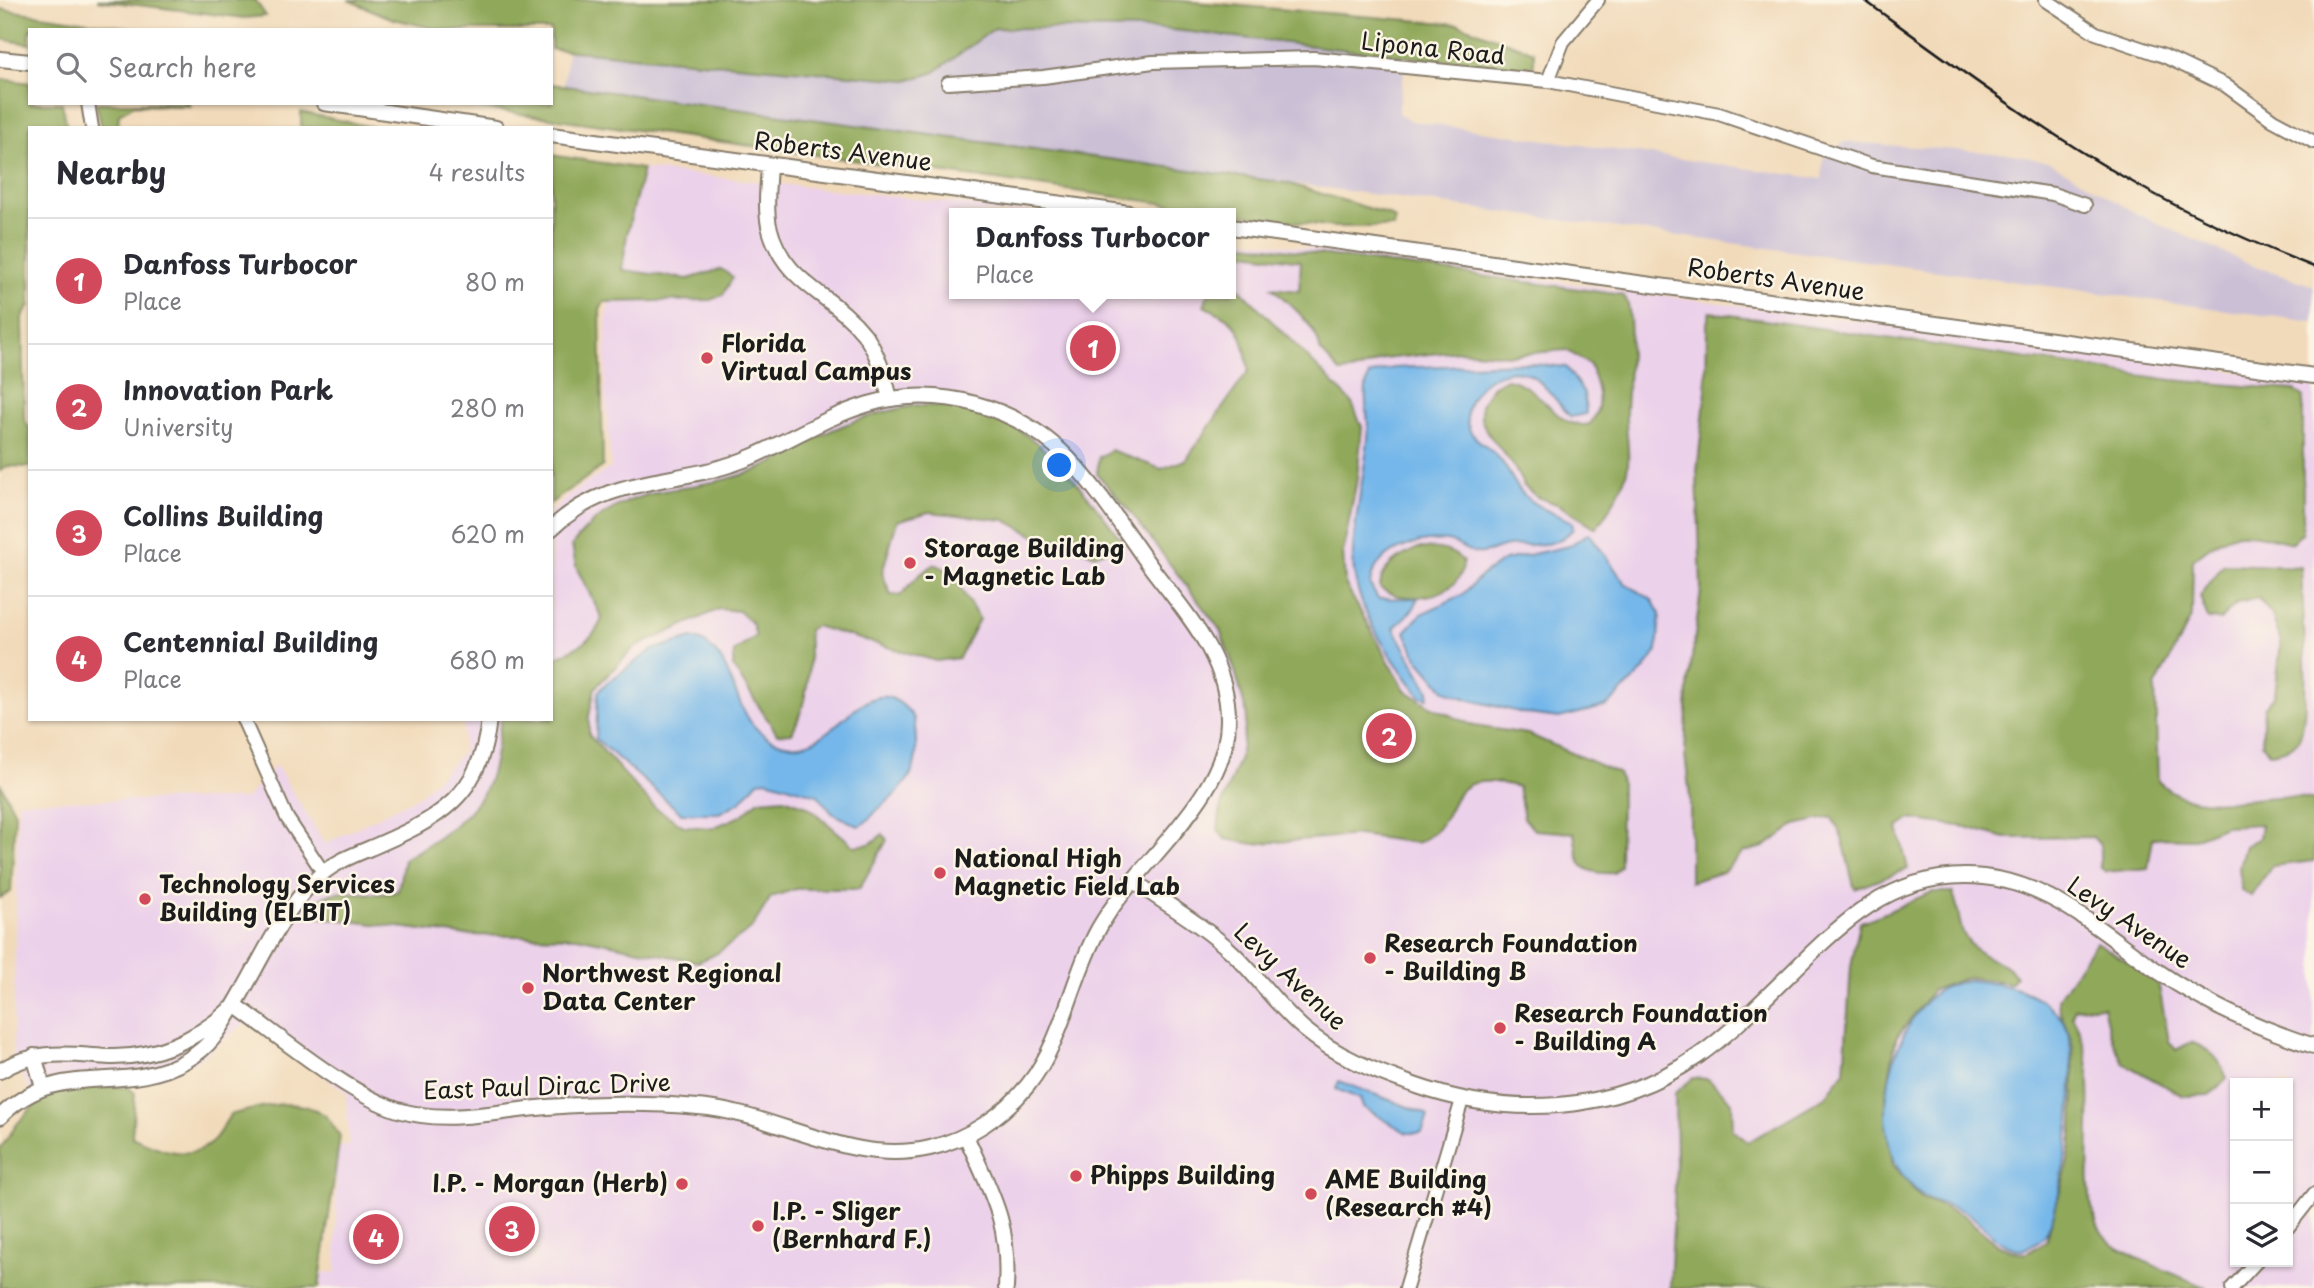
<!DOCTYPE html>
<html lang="en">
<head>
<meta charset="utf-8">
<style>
  :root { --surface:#fff; --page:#f7f7f7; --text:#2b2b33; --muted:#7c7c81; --line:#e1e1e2; --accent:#d1495b }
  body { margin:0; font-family:"Playpen Sans",sans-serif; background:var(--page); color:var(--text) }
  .controls { position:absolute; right:21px; bottom:21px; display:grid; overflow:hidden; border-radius:0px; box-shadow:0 2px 5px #0004 }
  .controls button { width:63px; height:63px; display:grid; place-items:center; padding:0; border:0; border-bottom:2px solid var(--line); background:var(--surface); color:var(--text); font:35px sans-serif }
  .you { position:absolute; left:1060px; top:466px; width:24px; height:24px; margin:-18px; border:5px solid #fff; border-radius:50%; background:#1a73e8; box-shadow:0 0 0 10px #1a73e833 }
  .badge { display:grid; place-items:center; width:46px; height:46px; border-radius:50%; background:var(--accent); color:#fff; font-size:23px; font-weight:700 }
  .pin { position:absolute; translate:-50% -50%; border:4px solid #fff; box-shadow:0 2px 7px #0006 }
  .popup { position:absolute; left:949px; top:208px; width:287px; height:91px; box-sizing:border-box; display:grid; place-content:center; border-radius:0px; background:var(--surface); filter:drop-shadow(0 2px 5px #0005); font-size:23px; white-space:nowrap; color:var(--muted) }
  .popup b { font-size:26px; color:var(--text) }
  .popup::after { content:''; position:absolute; left:50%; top:100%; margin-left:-14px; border:14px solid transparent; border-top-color:var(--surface) }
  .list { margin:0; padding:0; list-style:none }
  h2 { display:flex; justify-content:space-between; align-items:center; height:91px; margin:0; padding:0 28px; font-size:30px }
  h2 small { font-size:23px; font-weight:400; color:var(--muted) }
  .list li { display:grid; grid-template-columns:46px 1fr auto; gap:21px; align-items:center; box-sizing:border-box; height:126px; padding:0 28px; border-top:2px solid var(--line) }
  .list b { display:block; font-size:26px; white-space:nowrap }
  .list p { margin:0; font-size:23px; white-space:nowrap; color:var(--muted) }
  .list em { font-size:23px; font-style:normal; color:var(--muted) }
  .icon { flex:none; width:38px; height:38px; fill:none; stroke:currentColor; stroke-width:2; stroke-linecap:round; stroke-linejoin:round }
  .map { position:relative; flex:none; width:2314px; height:1288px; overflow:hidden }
  .search { position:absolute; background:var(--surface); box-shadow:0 2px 5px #0004; left:28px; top:28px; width:525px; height:77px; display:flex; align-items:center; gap:18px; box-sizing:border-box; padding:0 24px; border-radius:0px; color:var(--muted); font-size:26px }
  .panel { position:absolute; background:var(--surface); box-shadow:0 2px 5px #0004; left:28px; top:126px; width:525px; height:595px; border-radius:0px }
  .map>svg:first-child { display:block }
</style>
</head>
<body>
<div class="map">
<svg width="2314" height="1288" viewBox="0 0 2314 1288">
  <rect width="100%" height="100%" fill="#fcf5e5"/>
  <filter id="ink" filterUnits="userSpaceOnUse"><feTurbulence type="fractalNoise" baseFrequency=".0143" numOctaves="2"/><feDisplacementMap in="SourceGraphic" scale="14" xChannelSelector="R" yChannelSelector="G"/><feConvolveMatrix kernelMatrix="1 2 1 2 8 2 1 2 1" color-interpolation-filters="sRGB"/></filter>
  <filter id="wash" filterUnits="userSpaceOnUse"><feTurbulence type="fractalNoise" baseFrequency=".00686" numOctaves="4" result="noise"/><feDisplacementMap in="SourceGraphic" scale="28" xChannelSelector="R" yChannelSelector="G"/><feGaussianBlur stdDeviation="1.57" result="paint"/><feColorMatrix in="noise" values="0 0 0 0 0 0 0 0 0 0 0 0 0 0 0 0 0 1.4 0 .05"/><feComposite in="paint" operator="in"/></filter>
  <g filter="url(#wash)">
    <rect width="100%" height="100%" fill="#f1daba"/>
    <!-- built -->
    <path fill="#ecd1ea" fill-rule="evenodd" d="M643,169L1043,213H955V294H1231V238L2314,382V1288H321V1273L336,1272V1147L349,1146L346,1092L256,1027L246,1023L197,1060L167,1075L139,1084L66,1086L34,1099L13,1056L18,801L246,799L276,765L325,844L419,796L463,752L464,719H551V512L570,494L611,467L605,391L606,318L612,283ZM2235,1083H2288V1262H2235Z"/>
    <!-- industrial -->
    <path fill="#cbbfd5" d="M994,28L1164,29L1406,57L1398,113L1411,121L1822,179L1823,158L1845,142L2012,154L2052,163L2137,214L2242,261L2314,286V322L564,85L568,51L907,80Z"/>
    <!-- forest -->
    <path fill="#90a85a" stroke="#56623b" stroke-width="2" d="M97,0H255L266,16L245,18Z
      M348,0H1171L1458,24L1534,52V65L1515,69L1164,29L995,28L933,73L907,80L551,49V30H442L393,19Z
      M0,9L143,30H30V44L0,39Z
      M0,79L30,83V103H62L67,128H30V305L22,318L24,419L30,430V467L6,466L0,471Z
      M551,84L1287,183L1387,214L1395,219L1394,227H1333L443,103H551Z
      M96,103H189L190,106L135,105L119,114L118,128H102Z
      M301,112L376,128H301Z
      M551,155L643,169L627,234L622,270L688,279L721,269L733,277L723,295L710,300L604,302L600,310L603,466L551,503Z
      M1231,242L1623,295C1638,309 1626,389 1626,412C1625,430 1631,453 1627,471C1621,492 1609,511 1596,528L1557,504L1537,497L1524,486L1513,465L1487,432L1481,419V404L1492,387L1506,379C1544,385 1555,432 1590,424C1605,405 1597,387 1590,365L1566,350L1510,355L1459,351L1383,359L1359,370L1340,372L1320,350C1319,328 1288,302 1272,288L1299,291L1301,261L1231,251Z
      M1231,280L1351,401L1362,427L1357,479L1343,552L1345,584L1405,690L1430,706L1474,726L1528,734L1618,773L1621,782L1620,866L1614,873C1579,875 1579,864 1574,833L1534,830L1524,818L1518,787C1433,764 1469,823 1416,843L1359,835L1254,844L1225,839L1218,829L1221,806L1240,757L1247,715L1235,671L1220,630L1128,509L1097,474L1099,457L1111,450L1161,469L1186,460L1249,370C1241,330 1242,323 1204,306L1208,294H1231Z
      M1710,312L2172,380L2294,390L2303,396V532L2292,543C2241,531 2235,525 2193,560L2192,616L2155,687L2158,781C2200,823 2264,786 2314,800V861L2272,866L2251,896L2241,890L2239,866L2245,846L2259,838L2261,824L2225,826L2194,839L2153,838L2148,868L2106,872L2100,867V845L2093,837L2005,838L1966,827L1910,819L1898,828L1908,869L1855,889C1847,865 1846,836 1831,817L1795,825L1764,847L1744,852L1723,872L1690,882V798L1685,754L1688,687L1701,590L1697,472L1706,390L1707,323Z
      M916,405C934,406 953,405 970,409C1039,425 1081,487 1121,539L1118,547L1094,555L1061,539H1041L1005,520L929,512L897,521L882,573L891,595H901L919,575L935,564L951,572L979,619L959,658L936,661L815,626L808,630C811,668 809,699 792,733L777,734L733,667L734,652L756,636L752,623L739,611L719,609L634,648L595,688L589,716V735L654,807L684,826L712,828L741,816L759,800L784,798L807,806L854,846L870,844L883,834L887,840L859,889H796L771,897L751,929L716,954L698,962L577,937L462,935L318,917L311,910C328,878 368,901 398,891L404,859C432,843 466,822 483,793C495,772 497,743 501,719H551V660C572,650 595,641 602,618L576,567L572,545C624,476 694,497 764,467C787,457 807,441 830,431C858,418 886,411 916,405Z
      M1418,548C1436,548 1451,548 1463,561C1465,598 1404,606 1380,588C1381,565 1399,557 1418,548Z
      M2224,564L2301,567C2302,596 2312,722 2298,740C2290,750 2282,751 2270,753L2262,744L2264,708L2275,695L2281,642L2272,615L2258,598L2237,603L2220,620L2208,619L2200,596Z
      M0,783L15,813L11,892L0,898Z
      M1933,892H1952C1963,914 1954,934 1979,952C1993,963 2003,959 2016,976L2012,983L1967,977L1933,990L1896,1038L1886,1095V1122L1893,1165L1921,1198L1963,1215L1999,1246L2025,1254L2046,1241C2055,1207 2068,1171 2072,1136C2075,1107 2074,1078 2073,1049C2072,1031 2057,1015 2058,998L2096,942L2158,981L2169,1041L2176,1050L2191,1042C2211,1050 2220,1058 2227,1079L2209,1095L2183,1096L2123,1063L2109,1032L2103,1006L2074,1008L2072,1016C2112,1078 2064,1200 2110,1242C2126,1256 2185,1278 2207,1288H1670L1676,1165L1675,1093L1693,1078L1708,1079L1732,1102L1733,1130L1748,1142L1825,1097L1844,1072L1851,966L1860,922C1886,915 1907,901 1933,892Z
      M87,1085L127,1087L135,1093L132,1137C154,1147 183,1161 207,1146C216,1141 224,1124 230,1115C259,1107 295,1096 323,1114C330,1118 335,1130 340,1136L319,1288H0V1149L17,1124L38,1101L61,1090Z"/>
    <!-- water -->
    <path fill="#75b7ea" stroke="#486a83" stroke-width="2" d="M1522,363L1566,367L1584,393L1586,414L1571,417C1559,405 1544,382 1530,375C1499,359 1454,398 1470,431C1474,439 1490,449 1497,456C1509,468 1513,485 1525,496C1537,508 1556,514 1572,522L1573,529C1554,550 1533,543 1508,546C1498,547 1487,555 1477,553C1466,552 1457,542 1447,541C1418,538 1373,551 1370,585L1378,599L1418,598L1414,608L1394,628L1429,691L1428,698L1420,696C1389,655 1351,606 1353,552C1355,515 1364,476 1368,439C1370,417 1361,396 1369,375L1393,368Z
      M1589,533L1625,583L1652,600L1660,614L1657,651L1644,670L1607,706L1559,718L1527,714L1467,699L1445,691L1417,658L1405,632L1421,614L1462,595L1483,574L1505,560L1569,546Z
      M692,638C746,651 723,738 792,745C839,750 869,656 914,718C919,762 918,777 883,805C873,812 870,822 858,826L832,813L818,795L767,780L758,781L740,802L719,813H681L596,739L598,692L608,682L652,650Z
      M1968,980C2003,983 2041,990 2063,1021C2084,1051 2064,1204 2045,1235C2041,1241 2029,1246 2023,1250C1993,1245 1990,1228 1967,1213C1953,1205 1934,1204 1922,1195C1914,1190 1898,1171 1895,1162C1873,1110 1893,1024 1938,991C1946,985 1958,983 1968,980Z
      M1339,1081L1424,1113L1428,1116L1422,1133H1407L1363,1107L1360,1099L1336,1089Z"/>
  </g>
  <g filter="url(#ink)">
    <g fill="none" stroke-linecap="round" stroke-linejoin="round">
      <defs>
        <path id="minor" d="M2046,0L2096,33L2164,56L2225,85L2273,120L2314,142
          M1548,81L1563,42L1598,0
          M948,83L1043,77L1153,62L1314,58L1548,81L1719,114L1872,166L2053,194L2085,205
          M88,103L92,128
          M243,719L287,818L323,872
          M2288,1227L2314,1194
          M1406,1288L1462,1100
          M2232,1288L2256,1262"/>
        <path id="tertiary" d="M0,59L30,62
          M324,103L496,128
          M551,135L1129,213
          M769,166C768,185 765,206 769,226C783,284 831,292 864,334C878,353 885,377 890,399
          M1231,227L2314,376
          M1132,880C1166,904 1203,925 1233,953C1258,977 1277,1006 1304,1029C1336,1056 1374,1071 1414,1085C1507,1118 1613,1115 1698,1056C1732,1032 1760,1003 1790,974C1841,924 1889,876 1965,876C2046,876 2097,930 2159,972C2206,1004 2260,1029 2314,1046
          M235,1005C278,1035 349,1095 398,1110C447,1125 497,1111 547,1107C598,1103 648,1102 698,1107C777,1113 849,1167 930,1148C968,1139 1003,1116 1028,1085C1064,1040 1071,978 1099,928C1136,862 1228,798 1228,721C1229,660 1188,616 1153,570C1126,533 1100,491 1068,458C1017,406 939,384 869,404C828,416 790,440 751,457C682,487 611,471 551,529
          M34,1056L43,1087
          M0,1071C36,1048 71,1055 110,1057C154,1058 197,1040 229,1010
          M0,1117C60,1056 121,1098 187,1060C213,1045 222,1026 237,1001C259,964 283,910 314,881C330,864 351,856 373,847C438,819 481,797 489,719
          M966,1136C992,1195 1010,1221 1006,1288"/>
      </defs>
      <!-- minor casing -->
      <use href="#minor" stroke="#867b6b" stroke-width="16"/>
      <!-- tertiary casing -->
      <use href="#tertiary" stroke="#867b6b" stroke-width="18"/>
      <!-- minor -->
      <use href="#minor" stroke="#fff" stroke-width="12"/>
      <!-- tertiary -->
      <use href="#tertiary" stroke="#fff" stroke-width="14"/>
      <!-- rail -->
      <path stroke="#1c1c1c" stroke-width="2.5" d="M1864,0C1948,61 2032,124 2122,176C2183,212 2248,241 2314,267"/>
    </g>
  </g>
  <!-- markers -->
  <g fill="#d1495b" stroke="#fcf5e5" stroke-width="2.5">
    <circle cx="707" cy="358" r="7"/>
    <circle cx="910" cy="563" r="7"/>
    <circle cx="940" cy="873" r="7"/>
    <circle cx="145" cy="899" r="7"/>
    <circle cx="1370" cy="958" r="7"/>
    <circle cx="528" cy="988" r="7"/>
    <circle cx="1500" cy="1028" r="7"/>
    <circle cx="1076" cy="1176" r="7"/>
    <circle cx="682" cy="1184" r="7"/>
    <circle cx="1311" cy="1194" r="7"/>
    <circle cx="758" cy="1226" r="7"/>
  </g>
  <g text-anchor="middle" stroke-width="5" stroke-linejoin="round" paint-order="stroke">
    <!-- street labels -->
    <g font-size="24" fill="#1c1c1c" stroke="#fcf5e5">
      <text transform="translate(1433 49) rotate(6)" y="8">Lipona Road</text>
      <text transform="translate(843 152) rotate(7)" y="8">Roberts Avenue</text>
      <text transform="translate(1776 280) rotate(8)" y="8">Roberts Avenue</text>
      <text transform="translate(2129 923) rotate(34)" y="8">Levy Avenue</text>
      <text transform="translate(1290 977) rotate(43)" y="8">Levy Avenue</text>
      <text transform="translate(547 1087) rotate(-2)" y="8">East Paul Dirac Drive</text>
    </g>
    <!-- poi labels -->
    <g font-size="24" font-weight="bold" fill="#1c1c1c" stroke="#fcf5e5" text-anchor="start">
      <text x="721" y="352">Florida<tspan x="721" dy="28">Virtual Campus</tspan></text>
      <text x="924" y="557">Storage Building<tspan x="924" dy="28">- Magnetic Lab</tspan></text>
      <text x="954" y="867">National High<tspan x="954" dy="28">Magnetic Field Lab</tspan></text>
      <text x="159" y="893">Technology Services<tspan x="159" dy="28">Building (ELBIT)</tspan></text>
      <text x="1384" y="952">Research Foundation<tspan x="1384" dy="28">- Building B</tspan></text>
      <text x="542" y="982">Northwest Regional<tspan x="542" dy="28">Data Center</tspan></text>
      <text x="1514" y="1022">Research Foundation<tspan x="1514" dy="28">- Building A</tspan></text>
      <text x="1090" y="1184">Phipps Building</text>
      <text x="1325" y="1188">AME Building<tspan x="1325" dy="28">(Research #4)</tspan></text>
      <text x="668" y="1192" text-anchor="end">I.P. - Morgan (Herb)</text>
      <text x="772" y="1220">I.P. - Sliger<tspan x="772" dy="28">(Bernhard F.)</tspan></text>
    </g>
  </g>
</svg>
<div class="controls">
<button>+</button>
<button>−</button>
<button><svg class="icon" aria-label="layers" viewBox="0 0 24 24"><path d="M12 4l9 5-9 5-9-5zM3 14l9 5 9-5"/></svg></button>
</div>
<div class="you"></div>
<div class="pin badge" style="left:1093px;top:348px">1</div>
<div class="popup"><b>Danfoss Turbocor</b>Place</div>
<div class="pin badge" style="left:1389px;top:736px">2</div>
<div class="pin badge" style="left:512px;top:1229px">3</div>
<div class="pin badge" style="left:376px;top:1237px">4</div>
<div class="search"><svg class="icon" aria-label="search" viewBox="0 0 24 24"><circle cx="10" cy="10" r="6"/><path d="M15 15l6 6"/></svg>Search here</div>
<section class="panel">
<h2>Nearby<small>4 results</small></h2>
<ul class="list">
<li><span class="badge">1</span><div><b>Danfoss Turbocor</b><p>Place</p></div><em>80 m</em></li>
<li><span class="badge">2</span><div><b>Innovation Park</b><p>University</p></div><em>280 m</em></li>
<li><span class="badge">3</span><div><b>Collins Building</b><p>Place</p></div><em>620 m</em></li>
<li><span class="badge">4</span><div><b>Centennial Building</b><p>Place</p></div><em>680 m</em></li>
</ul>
</section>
</div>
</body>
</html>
